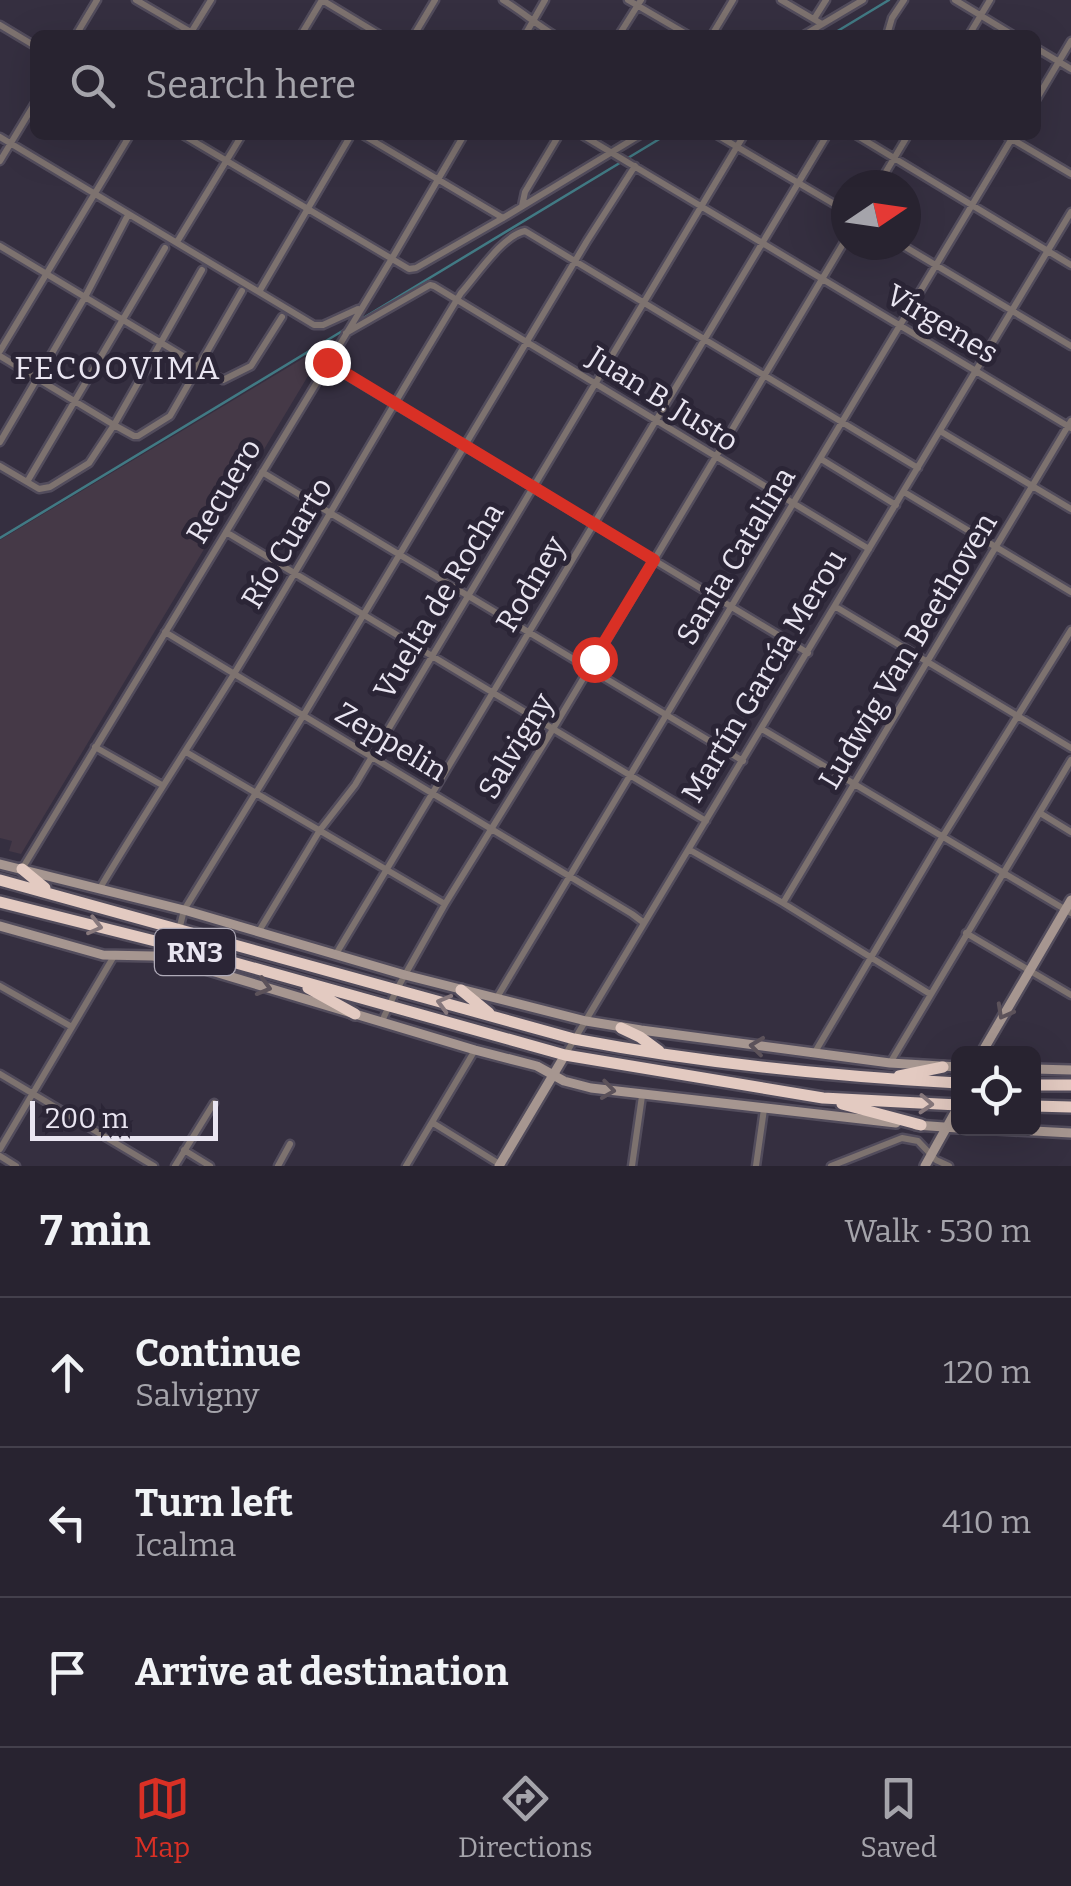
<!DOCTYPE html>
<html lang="en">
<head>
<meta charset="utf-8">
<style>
  :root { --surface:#282330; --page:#302b38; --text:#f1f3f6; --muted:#a5a4ab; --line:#44404c; --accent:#d93025 }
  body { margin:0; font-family:Bitter,serif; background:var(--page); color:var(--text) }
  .controls { position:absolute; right:30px; bottom:30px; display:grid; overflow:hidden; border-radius:15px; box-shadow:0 10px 40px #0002 }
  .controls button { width:90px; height:90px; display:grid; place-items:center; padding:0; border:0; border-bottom:2px solid var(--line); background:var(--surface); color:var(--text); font:50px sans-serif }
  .compass { position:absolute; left:831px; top:170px; width:90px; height:90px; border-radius:50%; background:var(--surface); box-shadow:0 10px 40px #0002; rotate:77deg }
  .scale { position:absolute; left:30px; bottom:25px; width:188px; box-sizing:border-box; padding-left:10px; border:5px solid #e9e5f1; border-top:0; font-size:28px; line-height:35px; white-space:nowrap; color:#e9e5f1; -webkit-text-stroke:8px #2b2536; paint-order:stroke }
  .stop { position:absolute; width:30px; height:30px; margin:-22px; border:8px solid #d93025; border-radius:50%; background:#fff }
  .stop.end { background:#d93025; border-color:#fff; box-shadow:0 2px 10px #0008 }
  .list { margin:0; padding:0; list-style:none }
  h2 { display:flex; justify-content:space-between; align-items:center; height:130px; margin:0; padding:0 40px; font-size:42px }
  h2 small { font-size:32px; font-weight:400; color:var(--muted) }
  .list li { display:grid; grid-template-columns:65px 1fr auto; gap:30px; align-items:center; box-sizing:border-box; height:150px; padding:0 40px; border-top:2px solid var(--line) }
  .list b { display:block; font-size:38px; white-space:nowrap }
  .list p { margin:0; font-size:32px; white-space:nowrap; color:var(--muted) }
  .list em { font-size:32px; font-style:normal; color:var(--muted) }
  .icon { flex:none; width:55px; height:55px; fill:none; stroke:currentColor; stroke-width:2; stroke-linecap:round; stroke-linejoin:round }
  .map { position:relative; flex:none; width:1071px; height:1166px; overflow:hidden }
  .search { position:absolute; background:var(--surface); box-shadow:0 10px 40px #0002; left:30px; right:30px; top:30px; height:110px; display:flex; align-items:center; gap:25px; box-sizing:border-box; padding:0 35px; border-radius:15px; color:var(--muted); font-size:38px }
  .sheet { height:580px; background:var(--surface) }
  nav { display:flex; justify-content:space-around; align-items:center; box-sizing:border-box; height:140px; border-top:2px solid var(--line); background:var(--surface); font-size:28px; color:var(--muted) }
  nav a { display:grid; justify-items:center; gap:5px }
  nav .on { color:var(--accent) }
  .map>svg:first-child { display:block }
</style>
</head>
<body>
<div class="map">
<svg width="1071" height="1166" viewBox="0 0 1071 1166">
  <rect width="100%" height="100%" fill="#352f40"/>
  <!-- industrial -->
  <path fill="#453947" d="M307,356L317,361L21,854L9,851L12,841L0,838V540Z"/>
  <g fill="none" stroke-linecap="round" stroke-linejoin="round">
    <!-- stream -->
    <path stroke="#417a84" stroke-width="2.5" d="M831,35L889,0
      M355,323L666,135
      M0,538L344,330"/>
    <defs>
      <path id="street" d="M136,0L196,35
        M322,0L380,35
        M503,0C521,11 536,24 554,35
        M628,0L688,35
        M781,0L822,24
        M955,0L1013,35
        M814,19L826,0
        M0,25L35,46
        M190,34L211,0
        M76,35L97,0
        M301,35L322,0
        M414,35L435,0
        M525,35L545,0
        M619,35L641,0
        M712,35L733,0
        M804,35L863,0
        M887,35L892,18L904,0
        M969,35L990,0
        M1036,48L1071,69
        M1036,100L1071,41
        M183,135L409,269L416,268L503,218L640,135
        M363,135L503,218
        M582,135L1071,428
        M717,135L846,211
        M856,135L1071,265
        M1005,135L1071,174
        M0,137L314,325H323L358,309
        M0,161L35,103
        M878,185L908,135
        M522,206L525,192L559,135
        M177,242L242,135
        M902,245L1071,346
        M0,246L223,380L251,366L282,317
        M259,292L351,135
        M346,333L430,285L434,286L869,549
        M0,351L130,135
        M0,356L114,425L134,436H138L170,416L242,291
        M327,363L808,653
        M940,431L1071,509
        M0,442L85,297L128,215
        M821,459L896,505
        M0,466L39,489L50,487L89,463L114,425L202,270
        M262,472L743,761
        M27,482L165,248
        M904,492L1071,592
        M226,532L706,821
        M836,607L1071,748
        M165,632L632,914L644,923
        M762,729L1071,913
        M95,747L162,785
        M186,752L445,904
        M1040,813L1071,832
        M690,850L783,903L930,994
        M22,869L391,260L464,135
        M100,888C143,816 189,746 234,674C311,548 384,419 461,293C477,275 503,235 525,231L918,468
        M783,903L1071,421
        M259,931L320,830L355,785L744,135
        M966,933L1071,995
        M175,946L184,910L303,716L587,241L635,166
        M336,954L827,135
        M0,986L72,1027
        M496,999L1014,135
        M382,1021L397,989L445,904L553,729L846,239
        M815,1052L943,836L1071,630
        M565,1055L1071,212
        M890,1063L1071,760
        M0,1074L154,1166
        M433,1123L501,1165
        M0,1149L114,956
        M184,1150L210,1166
        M0,1156L16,1166
        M175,1166L214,1103
        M278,1166L290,1144
        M406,1166L475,1050
        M632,1166L642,1096
        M756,1166L764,1109
        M831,1166L902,1138L918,1141L936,1160L949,1166"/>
      <path id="secondary" d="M0,864L184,910L405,975L586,1021L641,1030L890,1063L958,1067
        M0,926L103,955L153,956L175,960L475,1050L537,1066L564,1081L591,1088L896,1123
        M981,1054L1071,900
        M1034,1069L1071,1070
        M916,1125L958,1128
        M979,1128L1071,1133
        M499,1166L565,1055
        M925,1166L958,1107"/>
      <path id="highway" d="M22,869L45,888
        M0,880L574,1039C700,1063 830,1076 958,1083
        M0,902L175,946L565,1055L823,1098L958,1105
        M308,988L355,1014
        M461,990L489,1013
        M621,1028L640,1037L659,1051
        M899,1076L943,1067
        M1034,1085H1071
        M842,1104L921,1125
        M1034,1106L1071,1107"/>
    </defs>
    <!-- street casing -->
    <use href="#street" stroke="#524c5c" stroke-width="11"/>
    <!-- secondary casing -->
    <use href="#secondary" stroke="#524c5c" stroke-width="14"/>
    <!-- highway casing -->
    <use href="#highway" stroke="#524c5c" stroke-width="16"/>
    <!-- street -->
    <use href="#street" stroke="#7d726f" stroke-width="6"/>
    <!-- secondary -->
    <use href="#secondary" stroke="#a69690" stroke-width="9"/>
    <!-- highway -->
    <use href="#highway" stroke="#e3cac1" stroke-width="11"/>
  </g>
  <!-- one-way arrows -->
  <defs><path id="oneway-chevron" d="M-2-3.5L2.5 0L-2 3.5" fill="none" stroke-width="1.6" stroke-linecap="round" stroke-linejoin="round" transform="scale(2.5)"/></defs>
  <g stroke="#87787c">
    <use href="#oneway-chevron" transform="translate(95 926) rotate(14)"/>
    <use href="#oneway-chevron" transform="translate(444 1003) rotate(-164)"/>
    <use href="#oneway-chevron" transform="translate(926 1104) rotate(3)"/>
  </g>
  <g stroke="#5c525a">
    <use href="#oneway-chevron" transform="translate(264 987) rotate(16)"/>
    <use href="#oneway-chevron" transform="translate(1004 1012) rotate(119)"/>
    <use href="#oneway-chevron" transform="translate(757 1046) rotate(-173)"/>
    <use href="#oneway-chevron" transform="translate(608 1090) rotate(8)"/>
  </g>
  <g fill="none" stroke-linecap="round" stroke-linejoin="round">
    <!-- route -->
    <path stroke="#d93025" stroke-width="12" d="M327,362L654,560L594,659"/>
  </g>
  <g text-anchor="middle" stroke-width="10" stroke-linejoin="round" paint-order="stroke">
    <!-- shield labels -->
    <rect fill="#2b2536" stroke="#b0abb9" stroke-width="2.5" x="155" y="929" width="80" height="46" rx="8"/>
    <g font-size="28" font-weight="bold" fill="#e9e5f1">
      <text x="195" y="962">RN3</text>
    </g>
    <!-- street labels -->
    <g font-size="30" fill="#e9e5f1" stroke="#2b2536">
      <text transform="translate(942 324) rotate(31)" y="10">Vírgenes</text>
      <text transform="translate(663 399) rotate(32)" y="10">Juan B. Justo</text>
      <text transform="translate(224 491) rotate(-59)" y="10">Recuero</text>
      <text transform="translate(287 543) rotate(-59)" y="10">Río Cuarto</text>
      <text transform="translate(736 556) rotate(-59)" y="10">Santa Catalina</text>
      <text transform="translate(531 584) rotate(-59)" y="10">Rodney</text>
      <text transform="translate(439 601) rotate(-59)" y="10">Vuelta de Rocha</text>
      <text transform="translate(908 651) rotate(-59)" y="10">Ludwig Van Beethoven</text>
      <text transform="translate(764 676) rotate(-59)" y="10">Martín García Merou</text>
      <text transform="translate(391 742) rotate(31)" y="10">Zeppelin</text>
      <text transform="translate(516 746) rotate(-59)" y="10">Salvigny</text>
    </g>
    <!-- neighbourhood labels -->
    <g font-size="32" letter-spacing="2.5" fill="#e9e5f1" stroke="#2b2536">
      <text x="118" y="379">FECOOVIMA</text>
    </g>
  </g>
</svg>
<div class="controls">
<button><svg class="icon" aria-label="locate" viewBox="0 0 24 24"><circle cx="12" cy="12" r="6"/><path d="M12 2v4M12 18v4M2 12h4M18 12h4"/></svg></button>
</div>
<svg class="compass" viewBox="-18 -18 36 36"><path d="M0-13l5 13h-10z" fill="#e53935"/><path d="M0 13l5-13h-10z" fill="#a5a4ab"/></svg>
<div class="scale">200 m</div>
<div class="stop" style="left:594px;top:659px"></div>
<div class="stop end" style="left:327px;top:362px"></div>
<div class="search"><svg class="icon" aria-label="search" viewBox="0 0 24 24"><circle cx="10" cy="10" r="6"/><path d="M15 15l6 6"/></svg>Search here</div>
</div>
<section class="sheet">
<h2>7 min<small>Walk · 530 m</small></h2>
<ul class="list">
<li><svg class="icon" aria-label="ahead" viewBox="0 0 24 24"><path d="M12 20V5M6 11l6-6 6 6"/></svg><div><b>Continue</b><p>Salvigny</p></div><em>120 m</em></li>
<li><svg class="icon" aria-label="left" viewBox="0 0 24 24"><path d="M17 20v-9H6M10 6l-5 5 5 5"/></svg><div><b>Turn left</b><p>Icalma</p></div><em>410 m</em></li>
<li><svg class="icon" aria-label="arrive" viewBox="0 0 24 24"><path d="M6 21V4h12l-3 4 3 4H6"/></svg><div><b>Arrive at destination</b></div></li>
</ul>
</section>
<nav>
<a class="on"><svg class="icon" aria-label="map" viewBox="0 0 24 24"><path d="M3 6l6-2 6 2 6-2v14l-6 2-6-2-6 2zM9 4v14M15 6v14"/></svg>Map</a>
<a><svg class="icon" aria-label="directions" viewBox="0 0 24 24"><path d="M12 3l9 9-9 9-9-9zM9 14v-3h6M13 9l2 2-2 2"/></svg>Directions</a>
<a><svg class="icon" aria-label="saved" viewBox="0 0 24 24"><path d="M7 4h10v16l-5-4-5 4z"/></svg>Saved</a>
</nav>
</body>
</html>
